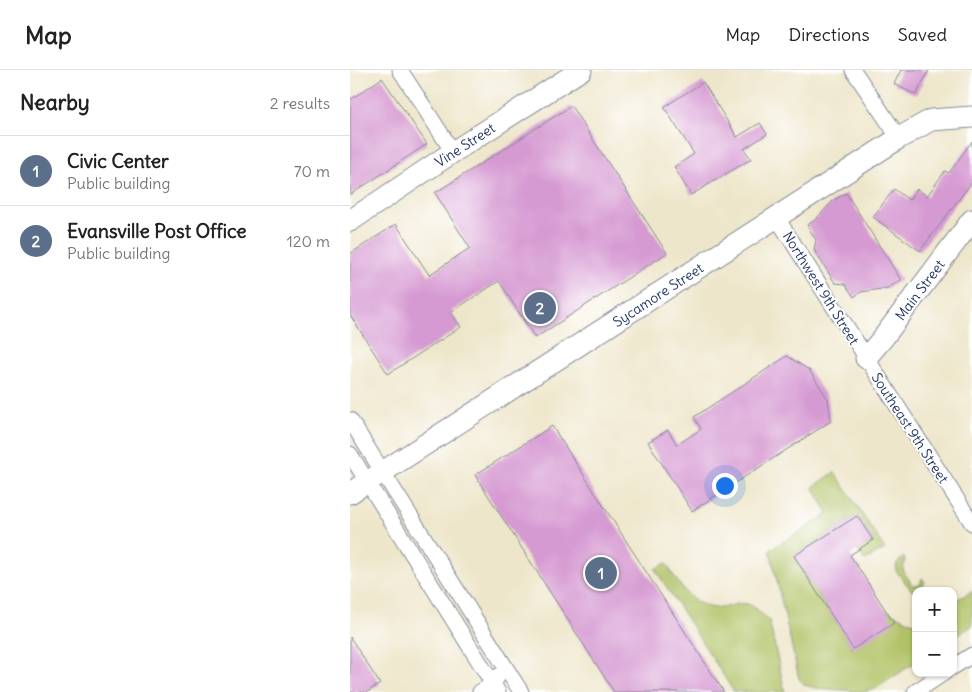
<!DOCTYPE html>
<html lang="en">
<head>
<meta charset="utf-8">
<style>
  :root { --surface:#fff; --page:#f6f6f6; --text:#222; --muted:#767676; --line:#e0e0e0; --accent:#b45309 }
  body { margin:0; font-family:Delius,sans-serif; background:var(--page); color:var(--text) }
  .controls { position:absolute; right:15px; bottom:15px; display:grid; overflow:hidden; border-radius:10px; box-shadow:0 1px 4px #0004 }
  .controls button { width:45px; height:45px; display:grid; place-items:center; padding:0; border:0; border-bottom:1px solid var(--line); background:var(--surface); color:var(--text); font:25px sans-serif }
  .you { position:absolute; left:374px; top:415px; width:18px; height:18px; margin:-12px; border:4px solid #fff; border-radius:50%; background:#1a73e8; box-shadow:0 0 0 8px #1a73e833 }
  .badge { display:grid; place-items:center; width:32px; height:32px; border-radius:50%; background:var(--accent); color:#fff; font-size:16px; font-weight:700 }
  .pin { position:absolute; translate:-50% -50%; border:2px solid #fff; box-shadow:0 1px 5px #0006 }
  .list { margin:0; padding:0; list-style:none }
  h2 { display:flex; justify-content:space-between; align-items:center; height:65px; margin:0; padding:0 20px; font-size:21px }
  h2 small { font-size:16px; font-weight:400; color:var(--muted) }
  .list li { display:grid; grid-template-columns:32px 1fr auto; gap:15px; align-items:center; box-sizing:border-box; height:70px; padding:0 20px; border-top:1px solid var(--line) }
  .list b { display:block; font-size:19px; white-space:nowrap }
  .list p { margin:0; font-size:16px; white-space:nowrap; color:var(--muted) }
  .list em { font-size:16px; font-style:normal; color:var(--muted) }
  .map { position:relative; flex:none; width:622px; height:622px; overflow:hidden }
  header { display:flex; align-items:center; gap:30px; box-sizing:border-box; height:70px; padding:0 25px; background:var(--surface); border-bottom:1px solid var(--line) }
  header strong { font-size:24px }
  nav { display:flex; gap:28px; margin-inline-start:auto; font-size:18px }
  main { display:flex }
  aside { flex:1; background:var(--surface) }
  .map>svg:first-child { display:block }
</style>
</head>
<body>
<header>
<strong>Map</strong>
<nav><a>Map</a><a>Directions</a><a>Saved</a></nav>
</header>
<main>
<aside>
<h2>Nearby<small>2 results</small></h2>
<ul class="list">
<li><span class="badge" style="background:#5c6f8a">1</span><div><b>Civic Center</b><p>Public building</p></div><em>70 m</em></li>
<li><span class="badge" style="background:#5c6f8a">2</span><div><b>Evansville Post Office</b><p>Public building</p></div><em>120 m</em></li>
</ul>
</aside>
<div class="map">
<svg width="622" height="622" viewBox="0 0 622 622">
  <rect width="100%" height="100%" fill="#fff"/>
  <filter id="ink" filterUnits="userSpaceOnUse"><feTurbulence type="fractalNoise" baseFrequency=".02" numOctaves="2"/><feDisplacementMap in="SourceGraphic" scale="10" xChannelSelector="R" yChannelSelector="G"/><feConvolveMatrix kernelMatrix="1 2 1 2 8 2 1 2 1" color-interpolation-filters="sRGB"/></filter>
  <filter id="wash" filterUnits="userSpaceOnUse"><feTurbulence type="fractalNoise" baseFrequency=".0096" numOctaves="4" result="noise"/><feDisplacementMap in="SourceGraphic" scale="20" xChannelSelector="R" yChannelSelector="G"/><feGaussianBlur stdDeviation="1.12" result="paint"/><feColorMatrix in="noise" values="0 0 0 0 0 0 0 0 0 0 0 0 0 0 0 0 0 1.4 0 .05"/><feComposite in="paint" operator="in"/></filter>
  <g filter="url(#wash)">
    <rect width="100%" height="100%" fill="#eee6ca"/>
    <!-- green -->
    <path fill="#b1c266" stroke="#667862" d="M485,402L535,479L515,490L507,480L523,470L507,446L444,486L503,579L535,540L566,554V592L525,619L514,622L465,618L455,615L449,609L420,480L478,444L463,417Z
      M554,487L555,490L553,500L562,515H570L572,508L575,512L573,516L563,522L546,501L547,493Z
      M316,493C329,514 342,539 370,538C379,537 388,532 397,534C407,536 411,545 419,550L435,622H384L305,499Z
      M622,521V556L603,568V532Z"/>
    <g id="blocks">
      <!-- building -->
      <path fill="#d69ad2" d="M551,0H579L566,25L544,14Z
        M32,8L77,74L0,125V30Z
        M353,12L387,67L410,53L417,64L394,79L401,89L341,125L324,97L344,84L314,37Z
        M221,36L317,183L185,268L149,211L101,242L111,257L38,304L0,245V184L46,154L79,205L120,178L85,123Z
        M622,71V112L570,181L523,147L544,119L559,130L567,119L577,126L595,101L599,103Z
        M496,123L551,210L538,218L511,222L504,227L495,214L485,213L464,180L466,170L457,155L465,150L483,131Z
        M437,286L459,300L478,329L481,351L342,441L298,372L318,360L327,375L351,359L344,347Z
        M202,356L280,477L374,622H264L125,405Z
        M507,446L523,470L500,485L544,553L503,579L444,486Z
        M0,567L30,614L17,622H0Z"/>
    </g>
  </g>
  <g filter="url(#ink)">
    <use href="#blocks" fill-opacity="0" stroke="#848a94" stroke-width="1"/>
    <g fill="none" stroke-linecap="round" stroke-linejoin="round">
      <defs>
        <path id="street" d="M50,0L103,82
          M503,0L549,68
          M427,148L622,453
          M0,350L171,622
          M0,384L148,622
          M603,597L622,585
          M130,622L143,614L148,606
          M565,622L594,603"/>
        <path id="secondary" d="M0,151L103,82L231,0
          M516,288L533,268L622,150
          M0,423L549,68L581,50L622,47"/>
      </defs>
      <!-- street casing -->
      <use href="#street" stroke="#848a94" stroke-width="17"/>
      <!-- secondary casing -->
      <use href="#secondary" stroke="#848a94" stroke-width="23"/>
      <!-- street -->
      <use href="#street" stroke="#fff" stroke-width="15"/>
      <!-- secondary -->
      <use href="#secondary" stroke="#fff" stroke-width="21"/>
    </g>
  </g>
  <g text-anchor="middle" stroke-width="4" stroke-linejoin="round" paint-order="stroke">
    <!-- street labels -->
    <g font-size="14" fill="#1b2f5e" stroke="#fff">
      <text transform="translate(115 75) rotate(-33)" y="5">Vine Street</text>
      <text transform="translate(471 218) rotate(58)" y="5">Northwest 9th Street</text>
      <text transform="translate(570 220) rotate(-53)" y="5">Main Street</text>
      <text transform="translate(308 225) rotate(-33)" y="5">Sycamore Street</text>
      <text transform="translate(560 358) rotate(57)" y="5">Southeast 9th Street</text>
    </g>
  </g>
</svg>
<div class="controls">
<button>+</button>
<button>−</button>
</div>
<div class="you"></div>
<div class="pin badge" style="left:251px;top:503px;background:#5c6f8a">1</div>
<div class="pin badge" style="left:190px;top:238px;background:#5c6f8a">2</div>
</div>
</main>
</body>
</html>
